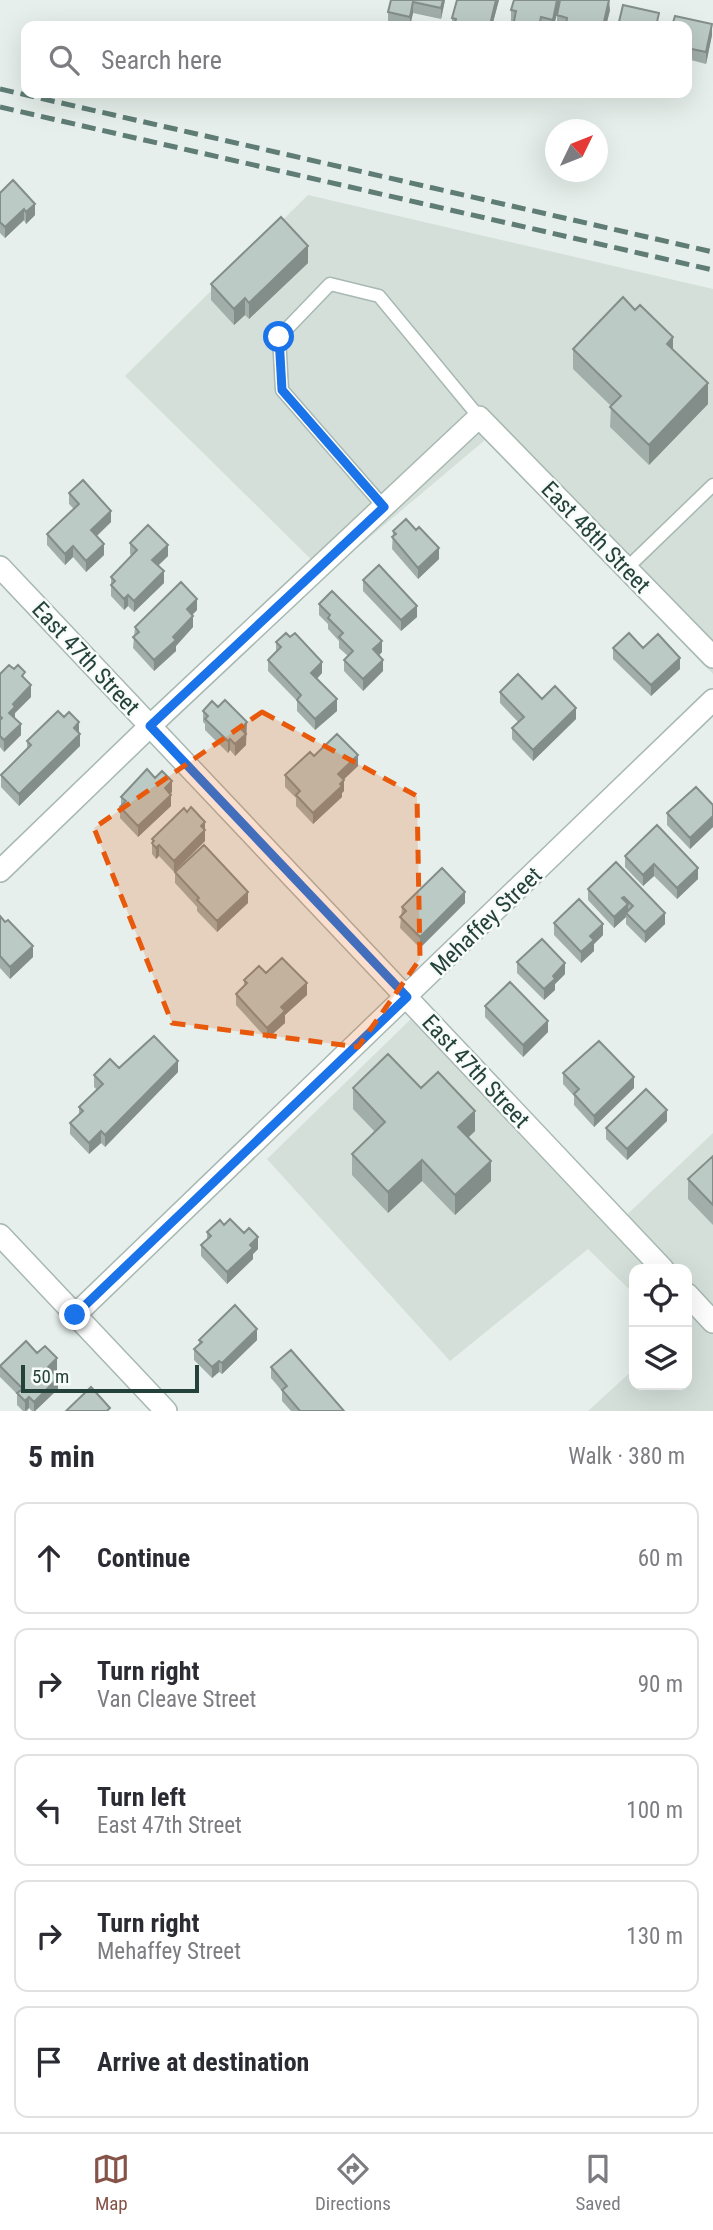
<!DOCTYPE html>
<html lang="en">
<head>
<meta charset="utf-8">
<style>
  :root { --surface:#fff; --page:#f2f2f3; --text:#2b2b33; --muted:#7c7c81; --line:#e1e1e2; --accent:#855347 }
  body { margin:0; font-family:"Roboto Condensed",sans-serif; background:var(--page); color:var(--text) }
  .controls { position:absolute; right:21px; bottom:21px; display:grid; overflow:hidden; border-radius:14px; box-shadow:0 7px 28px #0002 }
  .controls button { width:63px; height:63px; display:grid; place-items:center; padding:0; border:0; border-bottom:2px solid var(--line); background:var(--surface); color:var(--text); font:35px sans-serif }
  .compass { position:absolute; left:545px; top:119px; width:63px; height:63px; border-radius:50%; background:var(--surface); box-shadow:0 7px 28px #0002; rotate:47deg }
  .scale { position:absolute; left:21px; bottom:18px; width:178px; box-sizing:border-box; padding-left:7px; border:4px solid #24423a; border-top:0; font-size:19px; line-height:24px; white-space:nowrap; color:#24423a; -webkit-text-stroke:5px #f7fbf9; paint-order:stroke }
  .stop { position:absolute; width:21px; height:21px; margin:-16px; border:5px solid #1a73e8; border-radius:50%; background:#fff }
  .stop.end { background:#1a73e8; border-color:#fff; box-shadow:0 2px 7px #0008 }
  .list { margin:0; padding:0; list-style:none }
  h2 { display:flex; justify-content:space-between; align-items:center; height:91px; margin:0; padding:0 28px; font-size:30px }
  h2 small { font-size:23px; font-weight:400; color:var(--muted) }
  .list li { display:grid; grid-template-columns:46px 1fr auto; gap:21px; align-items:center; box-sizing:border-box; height:112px; margin:0 14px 14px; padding:0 14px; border:2px solid var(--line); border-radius:14px }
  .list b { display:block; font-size:26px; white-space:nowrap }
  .list p { margin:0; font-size:23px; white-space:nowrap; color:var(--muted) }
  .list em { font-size:23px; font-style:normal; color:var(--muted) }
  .icon { flex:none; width:38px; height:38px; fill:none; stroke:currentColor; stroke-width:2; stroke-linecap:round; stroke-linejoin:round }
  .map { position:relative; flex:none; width:713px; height:1411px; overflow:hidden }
  .search { position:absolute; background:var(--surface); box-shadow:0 7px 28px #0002; left:21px; right:21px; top:21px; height:77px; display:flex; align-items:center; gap:18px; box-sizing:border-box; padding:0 24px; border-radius:14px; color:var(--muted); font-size:26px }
  .sheet { height:721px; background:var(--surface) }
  nav { display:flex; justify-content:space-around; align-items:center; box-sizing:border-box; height:98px; border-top:2px solid var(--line); background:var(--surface); font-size:19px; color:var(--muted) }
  nav a { display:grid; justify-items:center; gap:4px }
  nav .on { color:var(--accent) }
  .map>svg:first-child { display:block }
</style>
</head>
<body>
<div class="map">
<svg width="713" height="1411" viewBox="0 0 713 1411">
  <rect width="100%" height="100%" fill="#e6efeb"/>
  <!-- built -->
  <path fill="#d4dfda" d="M308,195L713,289V674L485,440L326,574L125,376Z
    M415,1015L616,1225L713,1133V1411H588L634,1369V1385H687V1269H634V1294L588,1249L450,1361L267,1159Z"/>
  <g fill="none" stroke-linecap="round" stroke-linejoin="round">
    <defs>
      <path id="service" d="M384,507L282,390L279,337L330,284L379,296L479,417
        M627,568L713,485"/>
      <path id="minor" d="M0,567L663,1269
        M0,871L150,726L479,417L713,657
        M687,1294L713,1322
        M75,1315L713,700"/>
      <path id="tertiary" d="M0,1235L166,1411"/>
    </defs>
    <!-- service casing -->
    <use href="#service" stroke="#a8b8b2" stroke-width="15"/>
    <!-- minor casing -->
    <use href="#minor" stroke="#a8b8b2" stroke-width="24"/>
    <!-- tertiary casing -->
    <use href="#tertiary" stroke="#a8b8b2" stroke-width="24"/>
    <!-- service -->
    <use href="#service" stroke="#fff" stroke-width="12"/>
    <!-- minor -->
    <use href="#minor" stroke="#fff" stroke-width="21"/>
    <!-- tertiary -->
    <use href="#tertiary" stroke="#fff" stroke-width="21"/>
    <!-- rail -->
    <path stroke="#5f7d75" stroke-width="5" stroke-dasharray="14 7" stroke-linecap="butt" d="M0,89L713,252
      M0,107L713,270"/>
  </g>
  <!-- wall -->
  <path fill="#a1aea9" d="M391,0H445L441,19L413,13L410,26H402L388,23V12Z
    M499,0L492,26H452V18Z
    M560,0L554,26H513L514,22H511V10Z
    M610,10L606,26H557V15Z
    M687,26L712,35L706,64L687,59Z
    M0,193L35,215L26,224L24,220L5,238L0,233Z
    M308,263L249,319L245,315L234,325L211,300V284Z
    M573,349L673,350L708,404L649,465L610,427L611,406L573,369Z
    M69,493L111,522L97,536L104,555L86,572L73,557L65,565L47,545V534L74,509L69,504Z
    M393,531L439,559L418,579L392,549Z
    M130,543L168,556L158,566L164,583L134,612L128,606L124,610L111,596V577L132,556L130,554Z
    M363,580L417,617L401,631L363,591Z
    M319,604L382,652L379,655L383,671L363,691L344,671V660L348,656L339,648V641L328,629V624L319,615Z
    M197,610L192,615L193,627L176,646V651L154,671L133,648L135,627Z
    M276,642L322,673L317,679L337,711L315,730L297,711V701L268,671V660L276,652Z
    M613,648H643L680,669L651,696L613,659Z
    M0,674L25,679L31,697L15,713V718L21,735L4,752L0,747Z
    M500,692L576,719L533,761L512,739V728L518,722L500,703Z
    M203,711L247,733L246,735V745L235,756L230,750L228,753L205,730V724L203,722Z
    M79,733L80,746L19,806L1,787V775L27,749V741Z
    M314,756L358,766L343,780L344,791L342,793V797L313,824L296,806V798L285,787V775Z
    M155,778L172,792L170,794L171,806L138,837L120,818V807L121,805V797Z
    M713,805V827L690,849L667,825V813Z
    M187,812L205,822V841L174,872L159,856L156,859L152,854V839Z
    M625,856L698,879L677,899L654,876L643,886L625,867Z
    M616,862L665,924L645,943L626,924V917L614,928L588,900V889Z
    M175,872L248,903L217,932L197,911V907L175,883Z
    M465,903L420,948L400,928L402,907Z
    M0,916L33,957L10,979L0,968Z
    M554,923L603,935L594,944V951L581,963L554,935Z
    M517,962L565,974L555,984V990L544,1000L517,973Z
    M266,973L307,995L285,1015V1023L267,1039L236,1005V994L244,987V980Z
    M485,1006L548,1032L523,1057L485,1017Z
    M119,1068L178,1072L105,1147L101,1143L89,1154L70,1134V1123L79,1114V1107L97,1090L94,1087V1075Z
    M563,1073L634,1088L594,1127L574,1105V1096L563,1084Z
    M353,1088H421L475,1131L468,1138L491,1181L455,1215L422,1181L388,1213L352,1175V1154L375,1132L353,1109Z
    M667,1121L627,1160L606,1139V1128Z
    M713,1156V1225L688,1199V1179Z
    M224,1225L258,1249L253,1254V1259L227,1284L201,1256V1245L207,1240V1232Z
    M199,1340H257L222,1374L219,1372L212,1378L194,1360V1349L199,1344Z
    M37,1353L57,1370L53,1373L58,1389L35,1411H32L29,1408L27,1411H23L17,1405V1394L0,1377V1366Z
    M271,1367L344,1411H291L282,1401V1391L271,1378Z"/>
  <!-- shaded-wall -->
  <path fill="#838d89" d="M443,0H445L441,19V8Z
    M496,0H499L492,26H490Z
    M557,0H560L554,26H553V20Z
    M609,0L610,10L606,26H603Z
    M413,2V13L410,26V17Z
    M712,24V35L706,64V52Z
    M35,204V215L26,224V212Z
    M24,209V220L5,238V227Z
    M308,246V263L249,319V303Z
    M245,298V315L234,325V309Z
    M673,337V358L667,344Z
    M708,383V404L649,465V445Z
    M111,511V522L91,541V530Z
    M104,544V555L86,572V561Z
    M168,545V556L152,571V560Z
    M73,546V557L65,565V554Z
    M439,548V559L418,579V568Z
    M164,571V583L134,612V601Z
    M128,595V606L124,610V599Z
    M197,599V610L187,620V609Z
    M417,606V617L401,631V620Z
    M193,616V627L176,646V651L154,671V660Z
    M382,641V652L373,661V649Z
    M680,658V669L651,696V685Z
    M383,660V671L363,691V679Z
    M322,662V673L311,684V673Z
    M31,685V697L15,713V718L9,713L13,704Z
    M337,699V711L315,730V719Z
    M576,708V719L533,761V750Z
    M79,722V733L74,728Z
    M247,722L246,745L235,756V744L241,729Z
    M21,724V735L4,752V740Z
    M80,734V746L19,806V794Z
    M230,739V750L228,753V741Z
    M358,755V766L338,785V774Z
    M344,780V791L342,793V797L313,824V813Z
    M172,781V792L165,799V788Z
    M171,795V806L138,837V826Z
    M713,816V827L690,849V838Z
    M205,822V841L174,872V861Z
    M159,845V856L156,859V848Z
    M654,864V876L643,886V875Z
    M698,868V879L677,899V888Z
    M248,892V903L217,932V921Z
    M465,892V903L420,948V937Z
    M628,904V914L626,913V917L614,928V917Z
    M665,913V924L645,943V932Z
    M603,924V935L594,944V951L581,963V952L590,936Z
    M33,946V957L10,979V967Z
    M565,963V974L555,984V990L544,1000V989L553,976Z
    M307,983V995L285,1015V1023L267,1039V1028L281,1007Z
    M548,1021V1032L523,1057V1045Z
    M178,1061V1072L105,1147V1135Z
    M634,1077V1088L594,1127V1116Z
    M667,1110V1121L627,1160V1149Z
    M475,1111V1131L458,1147V1127Z
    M101,1131V1143L89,1154V1143Z
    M422,1160V1181L388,1213V1192Z
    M491,1161V1181L455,1215V1195Z
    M258,1237V1249L253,1254V1259L227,1284V1272L250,1245Z
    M257,1329V1340L222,1374V1363Z
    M57,1358V1370L48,1378V1367Z
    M219,1361V1372L212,1378V1367Z
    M58,1378V1389L35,1411H34V1402Z
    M29,1397V1408L25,1411V1401Z"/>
  <!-- building -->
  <path fill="#bbcac4" stroke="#838d89" stroke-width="2" d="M391,0H443L441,8L413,2L410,17L388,12Z
    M457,0H496L490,25L486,24L485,26H454L456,19L452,18Z
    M514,0H557L553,20L541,17L539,26H513L516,11L511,10Z
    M560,0H609L603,26H572L566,25L567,18L557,15Z
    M623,5L659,13L656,26H618Z
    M675,16L712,24L706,52L687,48V26H672Z
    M13,180L35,204L26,212L24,209L5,227L0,222V193Z
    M281,217L308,246L249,303L245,298L234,309L211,284Z
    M623,297L635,310L640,305L673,337L667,344L708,383L649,445L610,407L621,396L573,349Z
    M83,480L111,511L91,530L104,544L86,561L73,546L65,554L47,534L79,504L69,493Z
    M406,519L416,530L419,527L439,548L418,568L392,537L396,534L393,531Z
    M148,525L168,545L152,560L164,571L134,601L128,595L124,599L111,585L115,581L111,577L137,550L130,543Z
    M379,565L417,606L401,620L363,580Z
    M181,582L197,599L187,609L193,616L173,637L176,640L154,660L133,637L139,632L135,627Z
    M332,591L382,641L373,649L383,660L363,679L344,660L353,651L339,637L343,633L328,618L330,615L319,604Z
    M286,633L290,637L295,633L322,662L311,673L337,699L315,719L297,700L301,695L268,660L281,647L276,642Z
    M629,633L643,648L658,634L680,658L651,685L613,648Z
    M9,665L14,669L18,665L25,672L22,676L31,685L13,704L15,707L9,713L21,724L4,740L0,736V720L2,718L0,716V674Z
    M518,674L542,699L555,686L576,708L533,750L512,728L524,717L500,692Z
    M225,700L247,722L241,729L246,734L235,744L230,739L228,741L205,719L208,716L203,711L212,701L218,707Z
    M58,711L64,717L69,712L79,722L74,728L80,734L19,794L1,775L31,745L27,741Z
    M337,734L358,755L338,774L344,780L340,784L342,786L313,813L296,795L300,791L285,775L310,752L314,756Z
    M147,769L155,778L162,771L172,781L165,788L171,795L138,826L120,807L126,801L121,797Z
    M696,787L713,805V816L690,838L667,813Z
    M191,807L205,822L201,826L205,830L174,861L159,845L156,848L152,843L154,841L152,839L184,808L187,812Z
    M657,825L698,868L677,888L654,864L643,875L625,856Z
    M204,845L248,892L217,921L197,900L199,898L175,872Z
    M616,862L665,913L645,932L626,913L633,906L624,897L622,898L628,904L614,917L588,889Z
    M442,868L465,892L420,937L400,917L406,911L402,907Z
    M579,899L603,924L590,936L594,940L581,952L554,923Z
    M0,916L5,922L8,920L33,946L10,967L0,956Z
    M542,939L565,963L553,976L555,979L544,989L517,962Z
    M282,958L307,983L281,1007L285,1011L267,1028L236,994L247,983L244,980L259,966L266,973Z
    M510,982L548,1021L523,1045L485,1006Z
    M154,1036L178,1061L105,1135L101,1131L89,1143L70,1123L83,1111L79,1107L103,1084L94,1075L110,1059L119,1068Z
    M599,1041L634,1077L594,1116L574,1094L579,1089L563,1073Z
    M388,1054L421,1088L438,1072L475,1111L458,1127L491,1161L455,1195L422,1160L388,1192L352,1154L385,1122L353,1088Z
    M646,1089L667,1110L627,1149L606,1128Z
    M713,1156V1205L688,1179Z
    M230,1219L244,1233L249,1228L258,1237L250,1245L253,1248L227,1272L201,1245L211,1236L207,1232L220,1220L224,1225Z
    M235,1305L257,1329L222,1363L219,1361L212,1367L194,1349L202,1342L199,1340Z
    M26,1341L37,1353L45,1346L57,1358L48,1367L58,1378L34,1402L29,1397L25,1401L17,1393L23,1389L0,1366Z
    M291,1350L344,1411H300L282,1390L287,1386L271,1367Z
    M91,1387L110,1408L107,1411H66Z"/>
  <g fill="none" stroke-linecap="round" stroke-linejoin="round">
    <!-- route -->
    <path stroke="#1a73e8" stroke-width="9" d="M75,1315L407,997L150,726L384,507L282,390L279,337"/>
  </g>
  <!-- marked area -->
  <path fill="#e8590c" fill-opacity="0.2" stroke="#e8590c" stroke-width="5" stroke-dasharray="14 9" stroke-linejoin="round" d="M262,712L417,796L420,959L358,1047L172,1023L94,828Z"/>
  <g text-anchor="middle" stroke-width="5" stroke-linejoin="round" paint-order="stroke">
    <!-- street labels -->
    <g font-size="23" fill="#24423a" stroke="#f7fbf9">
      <text transform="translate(596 537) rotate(46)" y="8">East 48th Street</text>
      <text transform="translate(86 658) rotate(47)" y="8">East 47th Street</text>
      <text transform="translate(486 921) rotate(-44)" y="8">Mehaffey Street</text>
      <text transform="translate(476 1071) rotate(47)" y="8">East 47th Street</text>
    </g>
  </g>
</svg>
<div class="controls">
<button><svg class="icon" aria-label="locate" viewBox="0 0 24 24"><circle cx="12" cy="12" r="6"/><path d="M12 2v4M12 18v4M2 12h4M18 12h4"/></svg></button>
<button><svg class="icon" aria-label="layers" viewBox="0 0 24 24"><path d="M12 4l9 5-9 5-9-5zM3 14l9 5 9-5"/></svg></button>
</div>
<svg class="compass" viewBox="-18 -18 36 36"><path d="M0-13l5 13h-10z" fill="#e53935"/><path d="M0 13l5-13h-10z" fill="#7c7c81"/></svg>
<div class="scale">50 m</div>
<div class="stop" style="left:279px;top:337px"></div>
<div class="stop end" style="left:75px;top:1315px"></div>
<div class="search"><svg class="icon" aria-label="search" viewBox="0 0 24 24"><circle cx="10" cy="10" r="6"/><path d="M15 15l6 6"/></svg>Search here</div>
</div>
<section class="sheet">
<h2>5 min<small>Walk · 380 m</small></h2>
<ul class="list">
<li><svg class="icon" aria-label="ahead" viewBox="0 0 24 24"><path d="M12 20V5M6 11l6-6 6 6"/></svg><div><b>Continue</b></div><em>60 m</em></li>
<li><svg class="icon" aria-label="right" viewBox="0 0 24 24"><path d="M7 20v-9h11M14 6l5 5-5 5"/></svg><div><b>Turn right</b><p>Van Cleave Street</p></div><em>90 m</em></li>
<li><svg class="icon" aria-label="left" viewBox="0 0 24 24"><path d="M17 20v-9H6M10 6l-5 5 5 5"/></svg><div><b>Turn left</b><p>East 47th Street</p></div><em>100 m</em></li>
<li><svg class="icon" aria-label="right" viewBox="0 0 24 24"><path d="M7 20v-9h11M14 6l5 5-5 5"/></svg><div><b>Turn right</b><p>Mehaffey Street</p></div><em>130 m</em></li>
<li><svg class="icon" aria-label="arrive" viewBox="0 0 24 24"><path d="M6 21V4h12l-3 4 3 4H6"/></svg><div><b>Arrive at destination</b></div></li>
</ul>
</section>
<nav>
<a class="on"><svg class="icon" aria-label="map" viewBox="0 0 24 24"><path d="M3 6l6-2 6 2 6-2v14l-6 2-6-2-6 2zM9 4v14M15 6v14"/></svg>Map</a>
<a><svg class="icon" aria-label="directions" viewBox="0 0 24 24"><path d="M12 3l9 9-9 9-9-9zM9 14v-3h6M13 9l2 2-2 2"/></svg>Directions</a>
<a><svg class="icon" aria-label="saved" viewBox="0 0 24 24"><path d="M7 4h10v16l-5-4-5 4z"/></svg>Saved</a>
</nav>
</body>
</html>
